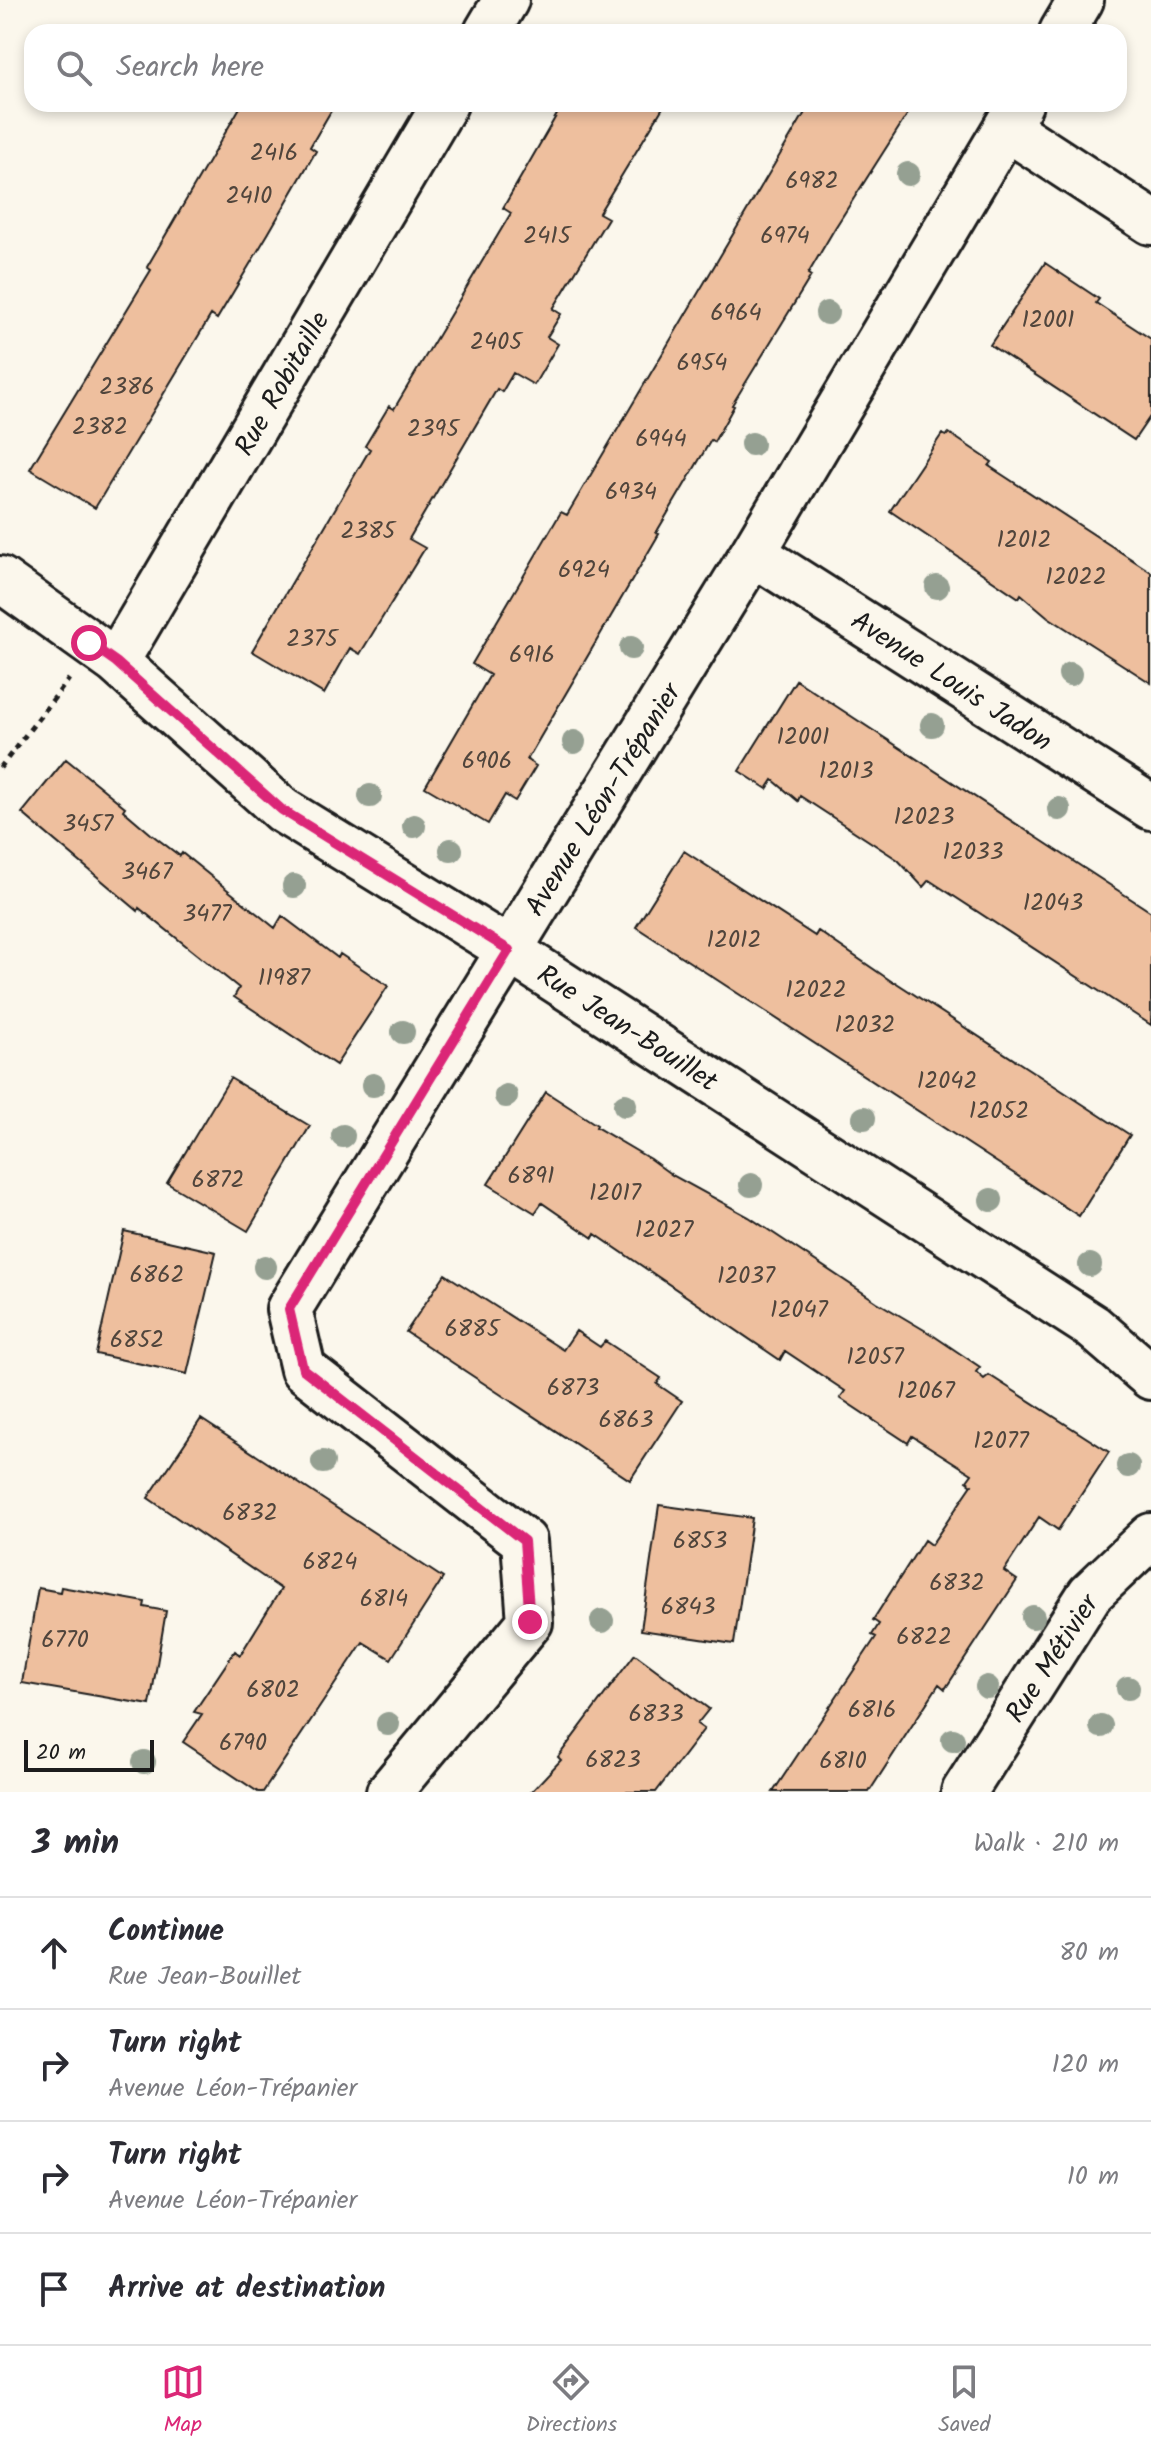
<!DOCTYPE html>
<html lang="en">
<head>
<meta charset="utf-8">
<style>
  :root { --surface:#fff; --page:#f7f7f7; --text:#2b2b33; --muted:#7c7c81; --line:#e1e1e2; --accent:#db2777 }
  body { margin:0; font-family:Kalam,sans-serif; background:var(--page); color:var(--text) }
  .scale { position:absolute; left:24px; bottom:20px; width:130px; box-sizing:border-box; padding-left:8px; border:4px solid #1c1c1c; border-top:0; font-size:22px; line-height:28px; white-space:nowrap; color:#1c1c1c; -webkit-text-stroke:6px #fbf7ec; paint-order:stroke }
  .stop { position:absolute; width:24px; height:24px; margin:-18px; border:6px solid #db2777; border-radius:50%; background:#fff }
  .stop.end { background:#db2777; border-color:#fff; box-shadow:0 2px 8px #0008 }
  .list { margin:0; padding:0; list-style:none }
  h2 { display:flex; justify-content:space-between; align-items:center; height:104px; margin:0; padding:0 32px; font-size:34px }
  h2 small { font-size:26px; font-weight:400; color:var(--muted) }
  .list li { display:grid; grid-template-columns:52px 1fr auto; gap:24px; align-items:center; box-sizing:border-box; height:112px; padding:0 32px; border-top:2px solid var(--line) }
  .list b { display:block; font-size:30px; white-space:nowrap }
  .list p { margin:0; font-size:26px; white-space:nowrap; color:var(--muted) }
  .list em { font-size:26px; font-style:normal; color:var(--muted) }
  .icon { flex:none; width:44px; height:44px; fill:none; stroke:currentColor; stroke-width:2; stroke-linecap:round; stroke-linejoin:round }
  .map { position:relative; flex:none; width:1151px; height:1792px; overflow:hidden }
  .search { position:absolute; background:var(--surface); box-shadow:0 4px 12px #0003; left:24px; right:24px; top:24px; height:88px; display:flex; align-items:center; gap:20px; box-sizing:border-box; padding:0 28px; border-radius:24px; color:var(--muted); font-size:30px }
  .sheet { height:552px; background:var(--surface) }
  nav { display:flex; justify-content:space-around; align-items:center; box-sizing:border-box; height:112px; border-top:2px solid var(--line); background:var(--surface); font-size:22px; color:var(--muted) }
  nav a { display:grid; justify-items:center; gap:4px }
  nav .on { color:var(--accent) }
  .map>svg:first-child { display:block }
</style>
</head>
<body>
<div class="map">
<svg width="1151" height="1792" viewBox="0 0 1151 1792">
  <rect width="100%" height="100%" fill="#fbf7ec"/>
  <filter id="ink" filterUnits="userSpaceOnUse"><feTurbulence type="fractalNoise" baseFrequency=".0125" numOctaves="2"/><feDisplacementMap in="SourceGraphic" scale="16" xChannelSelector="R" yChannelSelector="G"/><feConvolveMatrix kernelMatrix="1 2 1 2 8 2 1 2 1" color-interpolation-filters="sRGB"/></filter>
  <g filter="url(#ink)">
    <!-- building -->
    <path fill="#eebf9e" stroke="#1c1c1c" stroke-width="2" d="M242,104H335L310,147L316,151L268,234L217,319L211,315L95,508L30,469L151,270L147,267Z
      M563,104H665L599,213L608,218L553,309L561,314L547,337L558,344L534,385L513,373L502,392L497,389L409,539L425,548L360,654L350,648L324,694L252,651L370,449L365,446L389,406L394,409L511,213L503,208Z
      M810,104H914L835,228L808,274L811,276L732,405L734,406L714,442L711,440L656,533L659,534L527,760L536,766L515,801L505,795L488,824L425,787L490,675L472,664L561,512L567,515Z
      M1045,263L1099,299L1096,303L1151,339V415L1134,440L990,345Z
      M949,433L992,462L989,466L1151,572V683L1048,617L1021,594L1019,598L890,511L942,434L946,436Z
      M796,680L1151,912V1025L929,880L923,887L898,860L800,796L798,801L773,780L767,789L739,771Z
      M66,759L125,807L123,810L151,834L180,856L182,853L275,928L282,916L338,958L340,954L388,986L336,1065L234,997L239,988L139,908L138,911L22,813Z
      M684,851L815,936L818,931L894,983L895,982L1130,1135L1079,1216L636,927Z
      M230,1078L310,1126L248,1231L167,1183Z
      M546,1092L597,1125L596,1127L650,1159L672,1175L749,1217L877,1302L931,1334L980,1367L976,1372L984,1379L989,1375L1109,1452L1058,1530L1039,1517L1004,1571L1017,1580L945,1689L939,1684L869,1792H773L876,1637L872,1635L879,1624L873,1620L924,1540L931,1545L972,1485L967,1481L972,1474L912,1436L908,1443L840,1398L845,1391L785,1351L780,1360L595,1234L593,1238L542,1203L535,1213L488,1184Z
      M124,1231L216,1252L187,1374L96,1354Z
      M445,1274L563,1350L576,1331L600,1347L605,1341L661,1378L657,1384L682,1401L630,1480L406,1332Z
      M201,1419L443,1578L391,1659L363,1642L263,1792H258L183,1742L202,1714L194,1712L235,1651L240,1655L281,1589L148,1498Z
      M659,1505L752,1518L734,1644L641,1630Z
      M61,1587L145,1602L144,1607L166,1611L150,1705L22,1683L38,1588L60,1592Z
      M635,1654L709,1709L697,1724L704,1729L656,1792H531L561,1760L558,1757Z"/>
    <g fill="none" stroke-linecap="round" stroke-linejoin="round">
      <defs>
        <path id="street" d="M487,32L506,0
          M1062,32L1081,0
          M1007,128L1151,222
          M753,553L1151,807
          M0,579L116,662L282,810L509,950L1093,1327L1151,1377
          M116,662L445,104
          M389,1792L530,1622L524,1541L303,1369L289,1309L753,553L1020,104
          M964,1792L1090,1594L1151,1536"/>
      </defs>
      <!-- street casing -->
      <use href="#street" stroke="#1c1c1c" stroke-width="50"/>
      <!-- path -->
      <path stroke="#1c1c1c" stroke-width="5" stroke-dasharray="6 6" stroke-linecap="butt" d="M0,768L69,679"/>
      <!-- street -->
      <use href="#street" stroke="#fbf7ec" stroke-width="44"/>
    </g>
    <!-- trees -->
    <g fill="#95a092">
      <circle cx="908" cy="174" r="12"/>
      <circle cx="827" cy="313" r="12"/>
      <circle cx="752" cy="444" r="12"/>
      <circle cx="937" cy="587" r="12"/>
      <circle cx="631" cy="648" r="12"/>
      <circle cx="1070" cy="674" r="12"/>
      <circle cx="932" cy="725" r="12"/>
      <circle cx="574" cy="742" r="12"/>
      <circle cx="370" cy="796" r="12"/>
      <circle cx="1059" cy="809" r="12"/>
      <circle cx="414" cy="826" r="12"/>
      <circle cx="451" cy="850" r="12"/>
      <circle cx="294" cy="886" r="12"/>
      <circle cx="403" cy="1032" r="12"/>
      <circle cx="373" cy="1085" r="12"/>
      <circle cx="506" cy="1096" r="12"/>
      <circle cx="625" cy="1105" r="12"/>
      <circle cx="864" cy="1118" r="12"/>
      <circle cx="343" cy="1136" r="12"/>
      <circle cx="751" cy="1185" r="12"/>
      <circle cx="991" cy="1200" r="12"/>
      <circle cx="1090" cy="1265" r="12"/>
      <circle cx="265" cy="1267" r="12"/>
      <circle cx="323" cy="1462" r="12"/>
      <circle cx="1128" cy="1466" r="12"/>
      <circle cx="1033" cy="1617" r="12"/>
      <circle cx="602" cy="1621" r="12"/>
      <circle cx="987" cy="1687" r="12"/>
      <circle cx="1128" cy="1688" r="12"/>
      <circle cx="388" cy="1724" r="12"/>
      <circle cx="1101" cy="1726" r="12"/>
      <circle cx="953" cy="1740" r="12"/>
      <circle cx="144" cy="1762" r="12"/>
    </g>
  </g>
  <g fill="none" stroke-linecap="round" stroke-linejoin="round" filter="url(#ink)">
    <!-- route -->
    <path stroke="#db2777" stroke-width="10" d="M89,643L116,662L282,810L509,950L289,1309L303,1369L524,1541L530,1622"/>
  </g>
  <g text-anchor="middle" stroke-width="6" stroke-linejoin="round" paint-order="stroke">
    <!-- number labels -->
    <g font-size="24" fill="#50453c">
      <text x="274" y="160">2416</text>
      <text x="812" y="188">6982</text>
      <text x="249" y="203">2410</text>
      <text x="547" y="243">2415</text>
      <text x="785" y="243">6974</text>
      <text x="736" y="320">6964</text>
      <text x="1048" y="327">12001</text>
      <text x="496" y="349">2405</text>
      <text x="702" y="370">6954</text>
      <text x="127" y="394">2386</text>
      <text x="100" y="434">2382</text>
      <text x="433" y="436">2395</text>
      <text x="661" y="446">6944</text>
      <text x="631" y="499">6934</text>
      <text x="368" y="538">2385</text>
      <text x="1024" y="547">12012</text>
      <text x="584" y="577">6924</text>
      <text x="1076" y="584">12022</text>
      <text x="312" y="646">2375</text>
      <text x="532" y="662">6916</text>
      <text x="803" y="744">12001</text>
      <text x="487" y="768">6906</text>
      <text x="846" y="778">12013</text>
      <text x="924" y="824">12023</text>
      <text x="88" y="831">3457</text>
      <text x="973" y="859">12033</text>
      <text x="147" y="879">3467</text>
      <text x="1053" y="910">12043</text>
      <text x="207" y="921">3477</text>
      <text x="734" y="947">12012</text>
      <text x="284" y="985">11987</text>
      <text x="816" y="997">12022</text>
      <text x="865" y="1032">12032</text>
      <text x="947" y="1088">12042</text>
      <text x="999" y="1118">12052</text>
      <text x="531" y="1183">6891</text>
      <text x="218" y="1187">6872</text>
      <text x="615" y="1200">12017</text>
      <text x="664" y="1237">12027</text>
      <text x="157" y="1282">6862</text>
      <text x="746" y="1283">12037</text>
      <text x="799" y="1317">12047</text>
      <text x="472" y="1336">6885</text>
      <text x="137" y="1347">6852</text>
      <text x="875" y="1364">12057</text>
      <text x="573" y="1395">6873</text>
      <text x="926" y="1398">12067</text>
      <text x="626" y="1427">6863</text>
      <text x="1001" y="1448">12077</text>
      <text x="250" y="1520">6832</text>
      <text x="700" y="1548">6853</text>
      <text x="330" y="1569">6824</text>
      <text x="957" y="1590">6832</text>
      <text x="384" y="1606">6814</text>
      <text x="688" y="1614">6843</text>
      <text x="924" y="1644">6822</text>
      <text x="65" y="1647">6770</text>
      <text x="273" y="1697">6802</text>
      <text x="872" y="1717">6816</text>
      <text x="656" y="1721">6833</text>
      <text x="243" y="1750">6790</text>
      <text x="613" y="1767">6823</text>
      <text x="843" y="1768">6810</text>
    </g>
    <!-- street labels -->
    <g font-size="28" fill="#1c1c1c" stroke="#fbf7ec">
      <text transform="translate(281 383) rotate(-60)" y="10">Rue Robitaille</text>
      <text transform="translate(952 680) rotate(33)" y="10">Avenue Louis Jadon</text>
      <text transform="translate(602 799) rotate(-58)" y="10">Avenue Léon-Trépanier</text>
      <text transform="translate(628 1027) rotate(33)" y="10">Rue Jean-Bouillet</text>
      <text transform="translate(1051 1658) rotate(-57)" y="10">Rue Métivier</text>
    </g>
  </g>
</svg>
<div class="scale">20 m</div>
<div class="stop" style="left:89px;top:643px"></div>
<div class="stop end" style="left:530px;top:1622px"></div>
<div class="search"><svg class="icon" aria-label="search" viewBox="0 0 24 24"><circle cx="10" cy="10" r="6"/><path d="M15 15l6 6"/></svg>Search here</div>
</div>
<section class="sheet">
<h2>3 min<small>Walk · 210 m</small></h2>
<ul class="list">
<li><svg class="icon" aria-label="ahead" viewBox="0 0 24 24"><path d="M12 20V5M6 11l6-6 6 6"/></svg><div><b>Continue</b><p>Rue Jean-Bouillet</p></div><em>80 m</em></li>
<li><svg class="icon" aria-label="right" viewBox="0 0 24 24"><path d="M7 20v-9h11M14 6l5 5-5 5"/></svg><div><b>Turn right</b><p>Avenue Léon-Trépanier</p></div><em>120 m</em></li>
<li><svg class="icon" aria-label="right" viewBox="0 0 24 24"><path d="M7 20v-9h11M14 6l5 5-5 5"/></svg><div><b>Turn right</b><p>Avenue Léon-Trépanier</p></div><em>10 m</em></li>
<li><svg class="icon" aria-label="arrive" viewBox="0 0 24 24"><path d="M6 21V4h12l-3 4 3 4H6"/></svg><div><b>Arrive at destination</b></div></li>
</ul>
</section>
<nav>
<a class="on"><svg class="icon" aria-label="map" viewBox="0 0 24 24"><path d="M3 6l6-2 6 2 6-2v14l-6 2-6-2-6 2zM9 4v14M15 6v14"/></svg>Map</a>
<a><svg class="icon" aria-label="directions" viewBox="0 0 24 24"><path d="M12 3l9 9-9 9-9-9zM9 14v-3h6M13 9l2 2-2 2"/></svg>Directions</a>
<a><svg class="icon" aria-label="saved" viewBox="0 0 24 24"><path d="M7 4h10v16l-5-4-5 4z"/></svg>Saved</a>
</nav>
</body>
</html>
